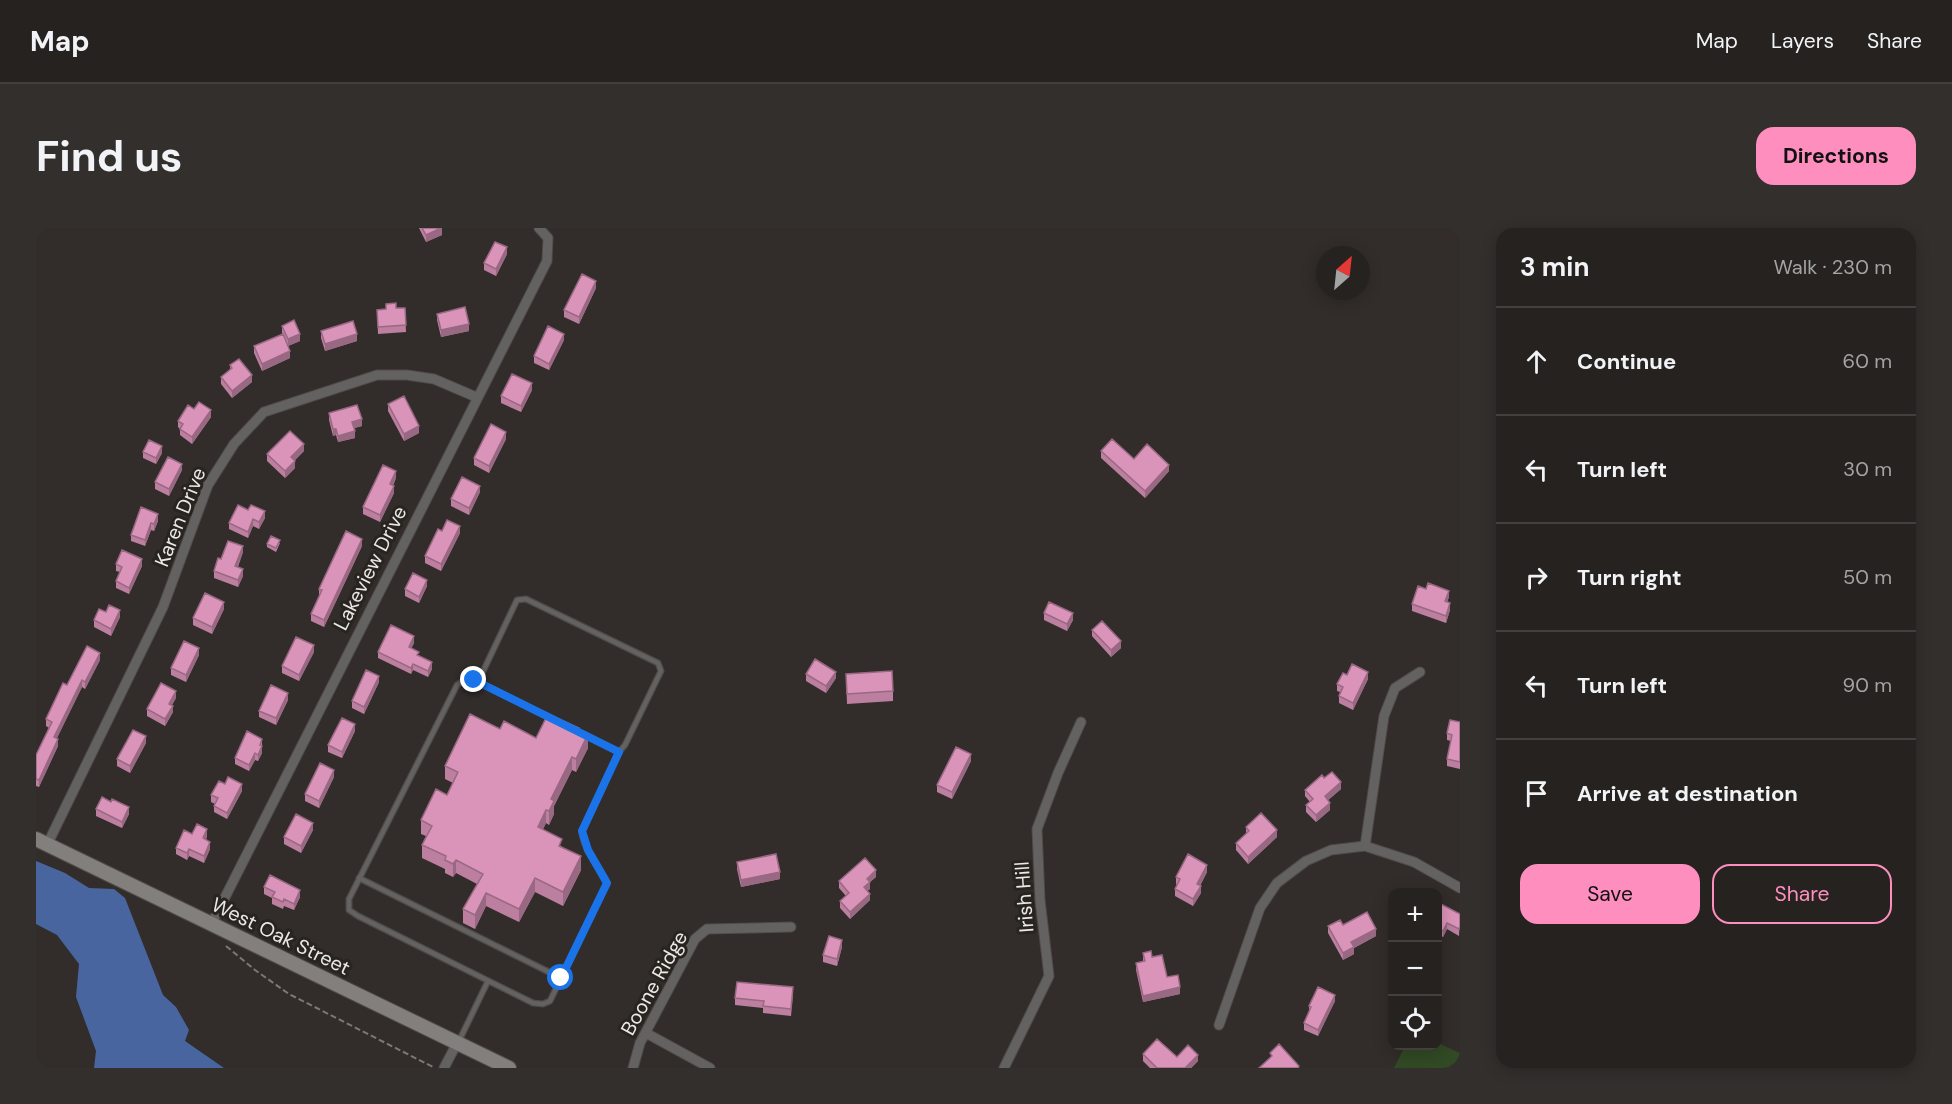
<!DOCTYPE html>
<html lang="en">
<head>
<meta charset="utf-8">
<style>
  :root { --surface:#262220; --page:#322f2d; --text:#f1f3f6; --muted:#a4a4a5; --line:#423f3e; --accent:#fd8ebe }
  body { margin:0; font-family:"DM Sans",sans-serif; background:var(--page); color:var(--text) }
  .controls { position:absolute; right:18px; bottom:18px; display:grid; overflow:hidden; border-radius:12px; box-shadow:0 3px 15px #0003 }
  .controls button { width:54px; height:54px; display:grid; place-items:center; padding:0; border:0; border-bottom:2px solid var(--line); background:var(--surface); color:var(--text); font:30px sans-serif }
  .compass { position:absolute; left:1280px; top:18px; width:54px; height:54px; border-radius:50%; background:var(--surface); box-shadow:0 3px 15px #0003; rotate:27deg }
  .stop { position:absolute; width:18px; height:18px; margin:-14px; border:4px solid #1a73e8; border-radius:50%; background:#fff }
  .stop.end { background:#1a73e8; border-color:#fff; box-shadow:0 2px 6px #0008 }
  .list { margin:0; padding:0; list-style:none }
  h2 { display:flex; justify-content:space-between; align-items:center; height:78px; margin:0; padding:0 24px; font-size:26px }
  h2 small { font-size:20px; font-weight:400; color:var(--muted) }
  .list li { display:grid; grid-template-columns:39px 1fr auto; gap:18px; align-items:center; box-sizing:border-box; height:108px; padding:0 24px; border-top:2px solid var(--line) }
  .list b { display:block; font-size:22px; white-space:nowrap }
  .list em { font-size:20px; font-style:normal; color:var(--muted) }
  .actions { display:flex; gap:12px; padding:18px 24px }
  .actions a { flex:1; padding:14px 0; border:2px solid var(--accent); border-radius:18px; text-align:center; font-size:21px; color:var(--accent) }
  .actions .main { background:var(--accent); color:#111 }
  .icon { flex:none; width:33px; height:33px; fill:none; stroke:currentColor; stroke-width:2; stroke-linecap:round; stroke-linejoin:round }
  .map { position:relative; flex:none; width:1424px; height:840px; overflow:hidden; border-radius:18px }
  header { display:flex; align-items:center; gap:36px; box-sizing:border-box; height:84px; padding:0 30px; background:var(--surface); border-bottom:2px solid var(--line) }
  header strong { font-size:28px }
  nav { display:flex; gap:33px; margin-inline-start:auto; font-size:21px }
  .intro { display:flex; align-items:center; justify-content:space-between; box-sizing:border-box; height:144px; padding:0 36px }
  h1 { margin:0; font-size:42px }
  .button { padding:15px 27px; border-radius:18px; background:var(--accent); color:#111; font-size:21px; font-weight:700 }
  main { display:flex; gap:36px; padding:0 36px }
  aside { flex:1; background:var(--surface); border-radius:18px; box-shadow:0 3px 15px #0003 }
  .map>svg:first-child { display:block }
</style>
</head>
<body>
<header>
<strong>Map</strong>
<nav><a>Map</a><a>Layers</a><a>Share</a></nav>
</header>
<div class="intro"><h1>Find us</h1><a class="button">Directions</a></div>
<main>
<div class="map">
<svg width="1424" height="840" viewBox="0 0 1424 840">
  <rect width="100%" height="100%" fill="#322d2a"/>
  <!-- green -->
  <path fill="#314924" d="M1402,815L1424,825V840H1358L1369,818H1402Z"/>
  <!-- water -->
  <path fill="#49659f" d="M0,633L29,645L53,660L78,661L89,670L127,767L140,779L153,802L149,813L188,840H58L60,823L40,769L43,736L21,707L0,696Z"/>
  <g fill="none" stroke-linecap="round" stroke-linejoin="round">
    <defs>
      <path id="service" d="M438,452L583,524L546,603C547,623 564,638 571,655L514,773L507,776L497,775L322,688L313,682V671L421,457L427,453Z
        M442,454L481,372L490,371L622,435L625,443L589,517L583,524
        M323,650L525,750
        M423,813L452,753"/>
      <path id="minor" d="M11,617L127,379L172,257L198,216L228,184L341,147H371L398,151L440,169
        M1329,618L1348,488L1359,460L1384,444
        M175,697L511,33L512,10L503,0
        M1183,797L1224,680L1241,655L1270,633L1295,622L1329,618L1378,634L1424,660
        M610,805L674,840
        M408,840L421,815
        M597,840L604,815L659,711L671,701L755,699
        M968,840L1013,748L1004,672L1001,601L1022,545L1045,494"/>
      <path id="secondary" d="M0,611L473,840"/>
    </defs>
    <!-- service casing -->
    <use href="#service" stroke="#504b48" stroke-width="7"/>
    <!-- minor casing -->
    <use href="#minor" stroke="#504b48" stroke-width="11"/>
    <!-- secondary casing -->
    <use href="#secondary" stroke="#504b48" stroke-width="16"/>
    <!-- path -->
    <path stroke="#7c7875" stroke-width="2" stroke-dasharray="6 3" stroke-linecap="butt" d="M190,718L219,742L253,766L399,840"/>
    <!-- service -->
    <use href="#service" stroke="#646260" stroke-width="4.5"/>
    <!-- minor -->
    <use href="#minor" stroke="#646260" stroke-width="9"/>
    <!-- secondary -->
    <use href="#secondary" stroke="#827f7c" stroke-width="14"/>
  </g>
  <!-- wall -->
  <path fill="#bc7f9f" d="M383,0H406V7L390,14Z
    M471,26L460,48L448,42V35Z
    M560,60L543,96L528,89V82Z
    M360,80H369L370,104L342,106L341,82Z
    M401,86L433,103L405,109L401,92Z
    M246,98L264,113L252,118L254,130L226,143L218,125V118L246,106Z
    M285,103L321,113L289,123L285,110Z
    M528,112L513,142L498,135V128Z
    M194,137L216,154L196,170L185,156V149L194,142Z
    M496,162L485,184L465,175V168Z
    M352,176L383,205L368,213L352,183Z
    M158,181L175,189L156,216L144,207V201L142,199V193Z
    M293,185L326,198L318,200L319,210L302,214L300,207L297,208L293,192Z
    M470,211L453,245L438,237V230Z
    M268,223L258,233L259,240L249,250L231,233V226Z
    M1065,223L1098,231L1133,243L1109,270L1065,230Z
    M107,224L126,225L120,236L107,230Z
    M146,242L133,268L119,261V254Z
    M360,250L357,258L358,265L344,294L327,286V279Z
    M444,264L433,287L415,278V271Z
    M105,279L122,293L118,303L115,302L109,318L95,313V307Z
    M229,290L223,301L217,298L212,310L193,301V295Z
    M424,305L405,343L389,335V328Z
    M244,315L240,324L231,319V316Z
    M326,318L288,399L275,393V386L283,368V361Z
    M207,324L202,339L207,348L202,359L178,350V343L185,331Z
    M80,336L106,338L93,366L80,360V353L84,344L80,343Z
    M391,358L383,375L369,368V361Z
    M1413,369L1411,374L1414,382L1410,395L1376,383V376Z
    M188,381L176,406L157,397V390Z
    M70,384L84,389L75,408L58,399V392Z
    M1008,385L1037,392L1031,403L1008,392Z
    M1056,402L1085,420L1075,429L1056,408Z
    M378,415L375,420L396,441L392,449L377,442L375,446L342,430V424Z
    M278,424L263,453L246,445V438Z
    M163,427L150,454L135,447V440Z
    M64,432L49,461L46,459L21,510L22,518L3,559L0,558V527L13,500L10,498V491L31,457Z
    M770,446L800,450L790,465L770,453Z
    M810,446L857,463V473L811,476Z
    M1311,447L1332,451L1317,482L1303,475V468L1304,464L1301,463V456Z
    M343,454L328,486L316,480V473Z
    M140,470L136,477L137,484L129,498L111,488V481Z
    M252,472L240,497L223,489V483Z
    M1424,494V541L1411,538V531L1415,513L1411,512V505Z
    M464,501L500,510L543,502L552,520L540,544L536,542L518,578V586L513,597L510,595L507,601L526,619L545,642L527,678L499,664L483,694L450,678L439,701L427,695V681L441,656L420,645L417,649L409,645V641L386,630V617L390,608L385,606V592L411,567L417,555L409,551V538Z
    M319,503L306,530L292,524V517Z
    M226,511V525L222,533L219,532L213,543L199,536V530Z
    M110,515L94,545L81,538V531Z
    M935,533L916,571L901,564V557Z
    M298,549L283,580L269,573V566Z
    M1288,550L1305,561L1292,572L1294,582L1280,594L1270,584V577L1274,574L1269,568V562Z
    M189,556L206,563L191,591L178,584V578L179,576L175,574V567Z
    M60,581L93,586L86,600L60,588Z
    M1210,599L1241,609L1212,636L1200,622V615L1210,606Z
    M277,602L265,625L248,616V609Z
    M156,606L171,608L170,612L174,621L168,635L153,628L151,632L140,626V620Z
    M701,634L744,651L705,659L701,641Z
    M1171,644L1164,658L1165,665L1157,678L1139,668V661L1141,657L1140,656V649Z
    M840,649L834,654V661L831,663L834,672L814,691L804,680V673L810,668L803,660V653Z
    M228,659L264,669L258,682L248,678L247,681L236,676V670L228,666Z
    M1401,674L1424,686L1423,708L1411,701L1407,709L1401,706Z
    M1307,697L1340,708L1318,720V726L1307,732L1292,705V698Z
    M806,719L801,738L787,734V727Z
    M1107,725L1131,749L1144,766L1107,774L1100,742V735L1107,734Z
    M757,766L755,788L727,785V780L699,777V770Z
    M1299,773L1282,808L1268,802V795L1273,784V778Z
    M1107,826L1141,829L1162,833L1155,840H1114L1107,833Z"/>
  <!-- shaded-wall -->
  <path fill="#996882" d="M406,0V7L390,14V7Z
    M471,19V26L460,48V41Z
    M560,53V60L543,96V89Z
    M433,96V103L405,109V102Z
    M264,106V113L252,118V111Z
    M321,106V113L289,123V116Z
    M528,106V112L513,142V136Z
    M254,123V130L226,143V136Z
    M216,147V154L196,170V163Z
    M496,155V162L485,184V178Z
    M175,182V189L156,216V209Z
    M326,191V198L316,201V194Z
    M383,198V205L368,213V206Z
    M297,201H300V207L297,208Z
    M319,203V210L302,214V208Z
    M470,204V211L453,245V238Z
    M268,216V223L255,236V229Z
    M126,218V225L120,236V230Z
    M259,233V240L249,250V243Z
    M146,236V242L133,268V261Z
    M1133,237V243L1109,270V263Z
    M360,243V250L354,263V256Z
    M358,258V265L344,294V287Z
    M444,258V264L433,287V280Z
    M229,283V290L223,301V294Z
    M122,286V293L118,303V296Z
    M217,291V298L212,310V304Z
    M115,295V302L109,318V312Z
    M424,298V305L405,343V336Z
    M326,311V318L288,399V392Z
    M207,318V324L199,345V338Z
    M106,331V338L93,366V360Z
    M207,341V348L202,359V352Z
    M391,352V358L383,375V369Z
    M1413,363V369L1409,380V373Z
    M188,374V381L176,406V399Z
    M1414,375V382L1410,395V388Z
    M84,382V389L75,408V401Z
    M1037,385V392L1031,403V396Z
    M378,408V415L373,426V419Z
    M1085,413V420L1075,429V422Z
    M278,417V424L263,453V447Z
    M163,420V427L150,454V447Z
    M64,425V432L49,461V454Z
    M396,434V441L392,449V443Z
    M377,436V442L375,446V440Z
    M800,444V450L790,465V458Z
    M1332,444V451L1317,482V475Z
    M343,448V454L328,486V479Z
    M46,452V459L18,516V509Z
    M140,463V470L133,482V476Z
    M252,465V472L240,497V490Z
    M137,478V484L129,498V491Z
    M319,496V503L306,530V524Z
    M552,506V520L540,544V531Z
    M110,508V515L94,545V538Z
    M22,511V518L3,559V552Z
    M226,518V525L222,533V527Z
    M219,525V532L213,543V537Z
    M935,526V533L916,571V564Z
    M536,529V542L518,578V586L513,597V583L515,571Z
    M298,542V549L283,580V573Z
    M1305,554V561L1289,575V568Z
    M206,556V563L191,591V585Z
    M1294,575V582L1280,594V587Z
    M93,579V586L86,600V594Z
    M510,582V595L502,612V599Z
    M277,595V602L265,625V618Z
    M171,601V608L167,617V610Z
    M1241,602V609L1212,636V629Z
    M174,614V621L168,635V628Z
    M153,621V628L151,632V625Z
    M545,628V642L527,678V664Z
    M420,632V645L417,649V636Z
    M1171,637V644L1161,663V656Z
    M840,642V649L834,654V661L828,666V659L831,651Z
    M744,644V651L705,659V652Z
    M499,650V664L483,694V681Z
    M1165,658V665L1157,678V671Z
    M264,662V669L258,682V676Z
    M450,665V678L439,701V687Z
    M834,666V672L814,691V684Z
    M1411,695V701L1407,709V703Z
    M1340,701V708L1318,720V726L1307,732V725L1315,714Z
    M806,712V719L801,738V731Z
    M1144,759V766L1107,774V768Z
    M1299,767V773L1282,808V802Z
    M1162,827V833L1155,840H1149Z"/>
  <!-- building -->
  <path fill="#db94b9" stroke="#996882" stroke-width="1.5" d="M386,0H405L390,7Z
    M459,14L471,19L460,41L448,35Z
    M546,46L560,53L543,89L528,82Z
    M360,75V80H369L370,97L342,99L341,82L350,81V76Z
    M429,79L433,96L405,102L401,86Z
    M258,92L264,106L252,111L246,98Z
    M317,93L321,106L289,116L285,103Z
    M512,98L528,106L513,136L498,128Z
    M247,106L254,123L226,136L218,118Z
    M203,131L216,147L196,163L185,149L196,140L194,137Z
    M476,146L496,155L485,178L465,168Z
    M368,168L383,198L368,206L352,176Z
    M163,174L175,182L156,209L144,201L147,196L142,193L152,177L158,181Z
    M321,177L326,191L316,194L319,203L302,208L300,201H297L293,185Z
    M455,196L470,204L453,238L438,230Z
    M254,203L268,216L255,229L259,233L249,243L231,226Z
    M1076,211L1098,231L1111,216L1133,237L1109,263L1065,223Z
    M113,212L126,218L120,230L107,224Z
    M132,229L146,236L133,261L119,254Z
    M347,237L360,243L354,256L358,258L344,287L327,279Z
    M426,249L444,258L433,280L415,271Z
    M202,277L212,282L215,277L229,283L223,294L217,291L212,304L193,295Z
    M105,279L122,286L118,296L115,295L109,312L95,307Z
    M411,292L424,298L405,336L389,328L402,301L406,303Z
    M310,303L326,311L288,392L275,386L286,362L283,361Z
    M235,308L244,312L240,320L231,316Z
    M192,313L207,318L199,338L207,341L202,352L178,343L182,330L185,331Z
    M86,322L106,331L93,360L80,353L86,339L80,336Z
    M377,345L391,352L383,369L369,361Z
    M1392,355L1413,363L1409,373L1414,375L1410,388L1376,376L1382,358L1390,361Z
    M169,365L188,374L176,399L157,390Z
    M1013,374L1037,385L1031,396L1008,385Z
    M73,377L84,382L75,401L58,392L63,381L70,384Z
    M1066,393L1085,413L1075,422L1056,402Z
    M355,397L378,408L373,419L383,424L381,427L396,434L392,443L377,436L375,440L342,424Z
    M260,409L278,417L263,447L246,438Z
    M148,413L163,420L150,447L135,440Z
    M51,418L64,425L49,454L46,452L18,509L22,511L3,552L0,551V527L16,494L10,491L27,455L31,457Z
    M779,431L800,444L790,458L770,446Z
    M1316,436L1332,444L1317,475L1303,468L1307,459L1301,456L1307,445L1311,447Z
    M330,442L343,448L328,479L316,473Z
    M856,443L857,463L811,466L810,446Z
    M125,455L140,463L133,476L137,478L129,491L111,481Z
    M235,457L252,465L240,490L223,483Z
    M434,486L464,501L468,493L500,510L512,486L543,500L542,502L552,506L540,531L536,529L515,571L518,573L513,583L510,582L502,599L526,611L523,618L545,628L527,664L499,650L483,681L450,665L439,687L427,681L447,646L420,632L417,636L409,632L410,628L386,617L396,598L385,592L400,561L411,567L422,544L409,538Z
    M306,490L319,496L306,524L292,517Z
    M1414,492L1424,494V534L1411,531L1416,507L1411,505Z
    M97,502L110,508L94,538L81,531Z
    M211,503L226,511L224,517L226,518L222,527L219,525L213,537L199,530Z
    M920,519L935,526L916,564L901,557Z
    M284,535L298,542L283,573L269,566Z
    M1296,544L1305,554L1289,568L1294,575L1280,587L1270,577L1277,571L1269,562L1286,547L1288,550Z
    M192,549L206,556L191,585L178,578L182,570L175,567L183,553L189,556Z
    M66,569L75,574L76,571L93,579L86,594L60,581Z
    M1225,585L1241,602L1212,629L1200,615L1213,603L1210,599Z
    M260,586L277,595L265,618L248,609Z
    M161,596L171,601L167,610L174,614L168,628L153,621L151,625L140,620L148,602L156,606Z
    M740,626L744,644L705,652L701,634Z
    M1152,626L1171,637L1161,656L1165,658L1157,671L1139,661L1144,651L1140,649Z
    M829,630L840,642L831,651L834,654L828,659L834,666L814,684L804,673L813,665L803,653Z
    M234,647L264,662L258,676L248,671L247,674L236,669L239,664L228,659Z
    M1401,674L1424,686V698L1423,701L1411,695L1407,703L1401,700Z
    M1331,684L1340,701L1315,714L1318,719L1307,725L1292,698L1304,692L1307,697Z
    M793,708L806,712L801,731L787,727Z
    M1115,723L1116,729L1126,727L1131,749L1142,747L1144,759L1107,768L1100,735L1109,733L1107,725Z
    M701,754L757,759L755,781L727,778L728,773L699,770Z
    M1282,759L1299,767L1282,802L1268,795L1275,779L1273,778Z
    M1121,811L1141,829L1152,817L1162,827L1149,840H1121L1107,826Z
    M1243,816L1263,838L1262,840H1223L1236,828L1234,825Z"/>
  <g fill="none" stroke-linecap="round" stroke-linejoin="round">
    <!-- route -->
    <path stroke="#1a73e8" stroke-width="8" d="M438,452L583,524L546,603L552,622L571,655L525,750"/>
  </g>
  <g text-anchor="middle" stroke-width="6" stroke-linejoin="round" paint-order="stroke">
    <!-- street labels -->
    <g font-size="20" fill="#ebe8e6" stroke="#282420">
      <text transform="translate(144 289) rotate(-68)" y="7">Karen Drive</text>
      <text transform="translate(334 340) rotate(-63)" y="7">Lakeview Drive</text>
      <text transform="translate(988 669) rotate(-94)" y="7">Irish Hill</text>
      <text transform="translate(245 708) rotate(26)" y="7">West Oak Street</text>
      <text transform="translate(618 755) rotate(-61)" y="7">Boone Ridge</text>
    </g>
  </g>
</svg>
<div class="controls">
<button>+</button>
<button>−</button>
<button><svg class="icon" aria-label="locate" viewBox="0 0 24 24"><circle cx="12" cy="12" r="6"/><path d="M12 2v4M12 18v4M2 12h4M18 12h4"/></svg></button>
</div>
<svg class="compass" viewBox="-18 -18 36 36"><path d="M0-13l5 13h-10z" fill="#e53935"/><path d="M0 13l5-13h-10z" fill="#a4a4a5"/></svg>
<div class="stop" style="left:525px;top:750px"></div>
<div class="stop end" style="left:438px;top:452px"></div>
</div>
<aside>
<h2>3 min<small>Walk · 230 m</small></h2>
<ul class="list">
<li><svg class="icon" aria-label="ahead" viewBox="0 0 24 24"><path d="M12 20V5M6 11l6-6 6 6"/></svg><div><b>Continue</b></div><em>60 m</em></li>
<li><svg class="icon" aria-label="left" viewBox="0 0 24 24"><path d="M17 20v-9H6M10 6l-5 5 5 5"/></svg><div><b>Turn left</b></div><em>30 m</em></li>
<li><svg class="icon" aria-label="right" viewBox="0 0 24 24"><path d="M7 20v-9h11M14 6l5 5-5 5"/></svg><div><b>Turn right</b></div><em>50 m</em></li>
<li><svg class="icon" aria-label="left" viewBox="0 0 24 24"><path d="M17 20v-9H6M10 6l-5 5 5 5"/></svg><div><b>Turn left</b></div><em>90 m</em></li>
<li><svg class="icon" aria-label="arrive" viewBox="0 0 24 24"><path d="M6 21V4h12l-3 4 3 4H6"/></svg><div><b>Arrive at destination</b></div></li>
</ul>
<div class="actions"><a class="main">Save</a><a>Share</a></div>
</aside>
</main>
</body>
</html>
